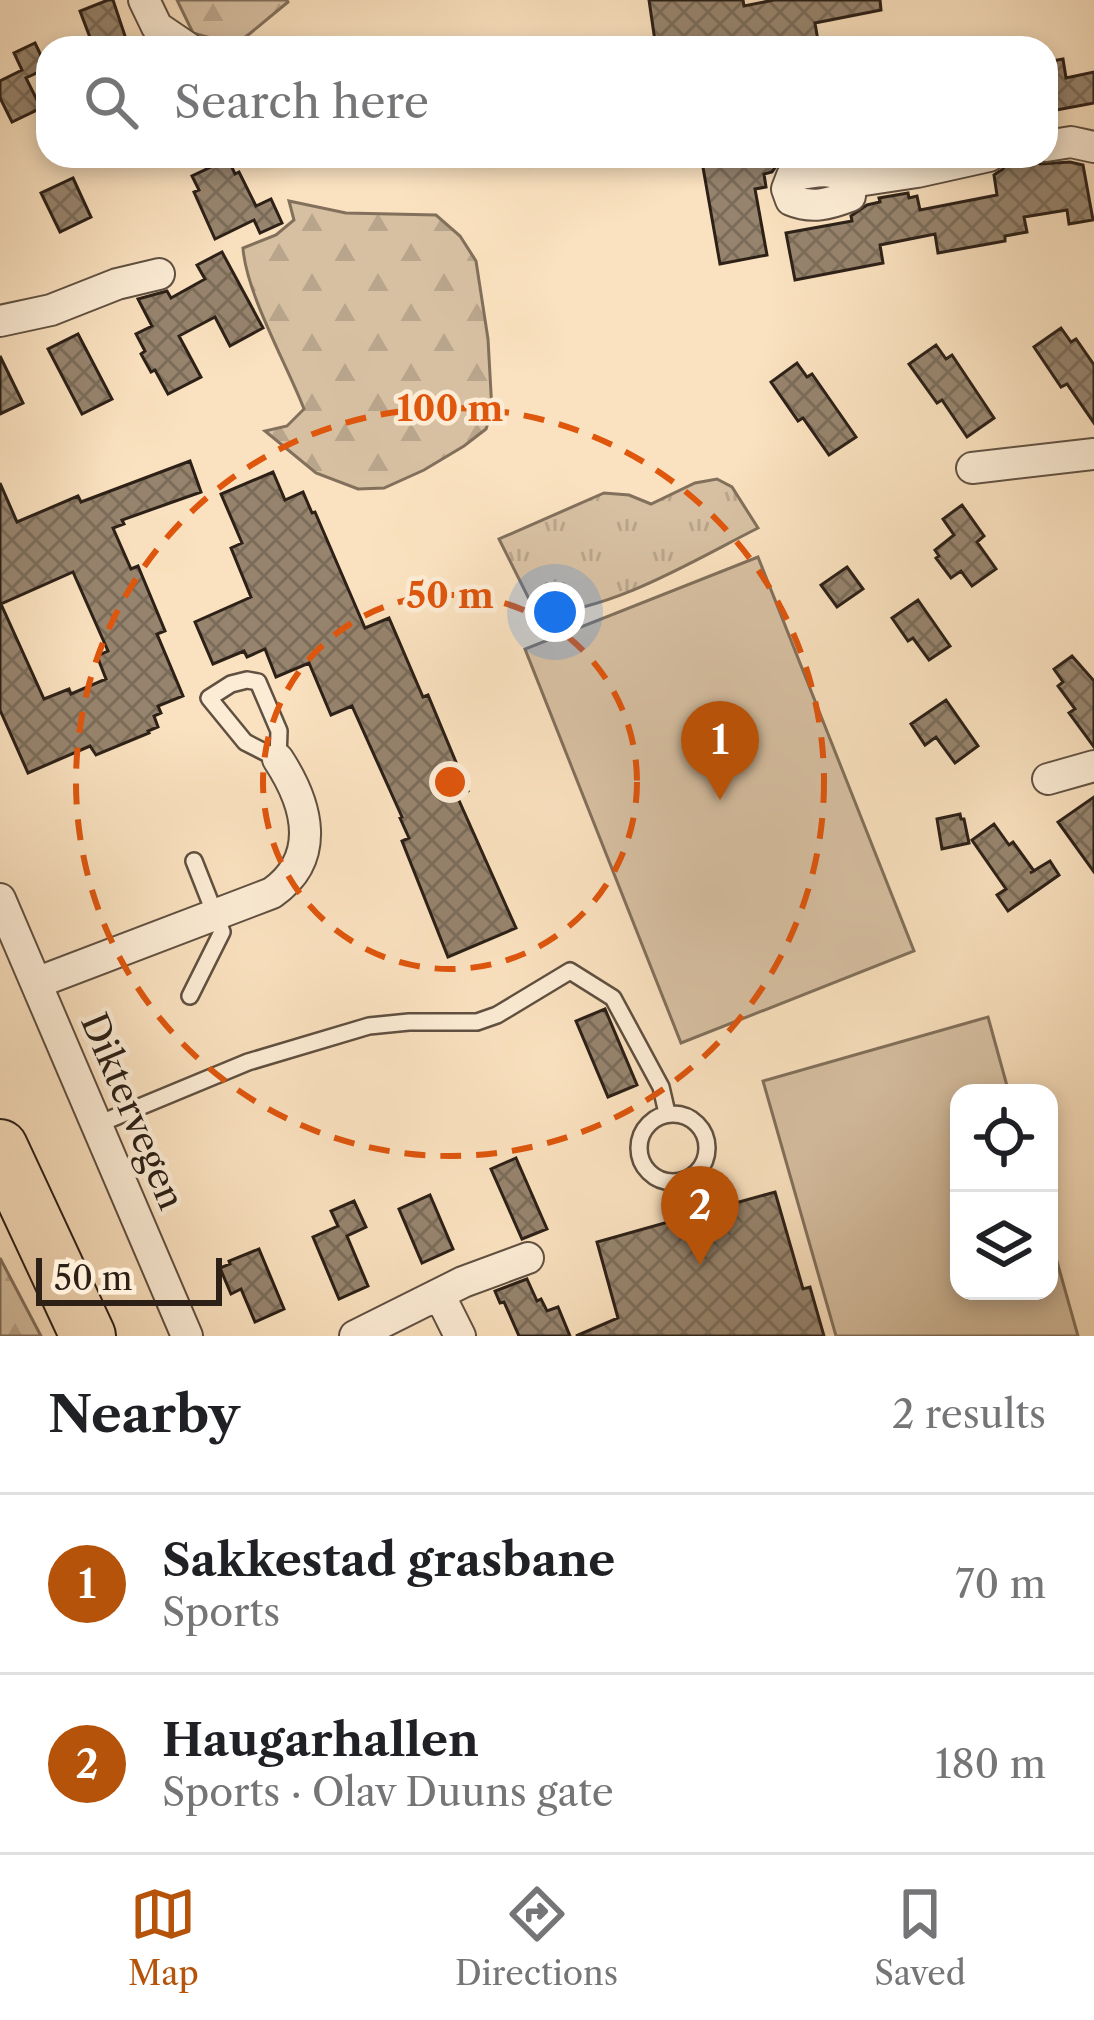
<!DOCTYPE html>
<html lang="en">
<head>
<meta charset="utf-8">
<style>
  :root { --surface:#fff; --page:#f2f2f2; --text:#202124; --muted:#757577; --line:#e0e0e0; --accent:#b45309 }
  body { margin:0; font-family:"Libre Caslon Text",serif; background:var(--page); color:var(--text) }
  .controls { position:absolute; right:36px; bottom:36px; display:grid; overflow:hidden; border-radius:24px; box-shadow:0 6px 18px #0003 }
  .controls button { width:108px; height:108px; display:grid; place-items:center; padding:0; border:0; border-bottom:3px solid var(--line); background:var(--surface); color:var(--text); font:60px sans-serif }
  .scale { position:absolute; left:36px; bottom:30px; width:186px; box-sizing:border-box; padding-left:12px; border:6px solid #2c2017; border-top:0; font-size:33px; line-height:42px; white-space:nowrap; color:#2c2017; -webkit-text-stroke:9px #fcecd5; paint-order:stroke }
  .you { position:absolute; left:555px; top:612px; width:42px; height:42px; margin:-30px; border:9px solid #fff; border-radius:50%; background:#1a73e8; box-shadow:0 0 0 18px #1a73e833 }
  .badge { display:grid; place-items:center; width:78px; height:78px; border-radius:50%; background:var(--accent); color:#fff; font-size:39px; font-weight:700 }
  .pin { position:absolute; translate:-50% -99px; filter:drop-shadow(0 3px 6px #0008) }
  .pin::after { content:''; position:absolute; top:63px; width:42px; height:36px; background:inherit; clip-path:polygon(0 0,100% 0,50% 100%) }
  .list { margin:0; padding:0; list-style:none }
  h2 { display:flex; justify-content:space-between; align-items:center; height:156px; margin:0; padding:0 48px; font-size:51px }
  h2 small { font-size:39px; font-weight:400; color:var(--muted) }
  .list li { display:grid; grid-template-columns:78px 1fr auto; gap:36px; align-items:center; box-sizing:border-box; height:180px; padding:0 48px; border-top:3px solid var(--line) }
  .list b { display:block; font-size:45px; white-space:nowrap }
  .list p { margin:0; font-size:39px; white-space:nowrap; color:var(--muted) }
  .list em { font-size:39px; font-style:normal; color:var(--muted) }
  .icon { flex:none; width:66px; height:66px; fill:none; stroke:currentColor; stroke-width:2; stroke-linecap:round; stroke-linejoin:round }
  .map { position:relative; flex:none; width:1094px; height:1336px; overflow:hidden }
  .search { position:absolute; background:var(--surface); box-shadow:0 6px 18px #0003; left:36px; right:36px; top:36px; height:132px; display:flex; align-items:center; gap:30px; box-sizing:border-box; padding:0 42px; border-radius:36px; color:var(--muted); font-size:45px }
  .sheet { height:516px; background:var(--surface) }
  nav { display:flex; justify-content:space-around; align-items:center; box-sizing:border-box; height:168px; border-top:3px solid var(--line); background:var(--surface); font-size:33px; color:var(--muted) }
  nav a { display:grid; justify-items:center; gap:6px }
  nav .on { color:var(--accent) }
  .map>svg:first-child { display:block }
</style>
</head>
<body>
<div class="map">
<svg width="1094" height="1336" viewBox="0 0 1094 1336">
  <defs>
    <pattern id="grass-tufts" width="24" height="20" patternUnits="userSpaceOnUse" patternTransform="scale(3)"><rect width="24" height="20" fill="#d7c0a2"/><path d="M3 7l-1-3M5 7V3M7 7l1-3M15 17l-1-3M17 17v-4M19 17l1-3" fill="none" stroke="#b9a58b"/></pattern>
    <pattern id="forest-firs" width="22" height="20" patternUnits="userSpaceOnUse" patternTransform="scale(3)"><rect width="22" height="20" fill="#d7c0a2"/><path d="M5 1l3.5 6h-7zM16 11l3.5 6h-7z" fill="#b9a58b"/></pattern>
    <pattern id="building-cross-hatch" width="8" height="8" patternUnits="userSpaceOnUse" patternTransform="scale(3)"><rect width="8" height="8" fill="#97846e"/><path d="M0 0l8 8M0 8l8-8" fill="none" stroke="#7b6c59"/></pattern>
  </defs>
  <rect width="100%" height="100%" fill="#fae1bf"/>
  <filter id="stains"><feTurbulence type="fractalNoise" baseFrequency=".00167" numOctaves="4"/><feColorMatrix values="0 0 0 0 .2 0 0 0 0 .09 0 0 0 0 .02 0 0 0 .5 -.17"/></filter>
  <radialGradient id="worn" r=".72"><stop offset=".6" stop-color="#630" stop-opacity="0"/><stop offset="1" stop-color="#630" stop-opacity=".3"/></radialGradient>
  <!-- grass -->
  <path fill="url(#grass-tufts)" stroke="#82705c" stroke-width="3" d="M717,479L732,487L758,528C689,563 615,609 537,615L499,539L604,493L629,495L651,504L695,483Z"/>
  <!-- forest -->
  <path fill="url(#forest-firs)" stroke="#82705c" stroke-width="3" d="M177,0H287L288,2L236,45L193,33Z
    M289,201L346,213L436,215L460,236L476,261L488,339L492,411L486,429L464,446L424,470L384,488L358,489L316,473L265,431L287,426L304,409C287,365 246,293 243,248L276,235L294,220Z
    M0,1258L41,1336H0Z"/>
  <!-- green -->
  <path fill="#d7c0a2" stroke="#82705c" stroke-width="3" d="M758,557L914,951L681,1043L525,649Z
    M988,1017L1009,1093H959V1291H1049V1233L1078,1336H836L763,1081Z"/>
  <!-- building -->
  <path fill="url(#building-cross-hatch)" stroke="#2c2017" stroke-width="3" fill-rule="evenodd" d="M108,0H113L129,48H94L80,11Z
    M649,0H743L744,6L774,0H880L881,10L815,23L818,41L785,48H656Z
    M35,43L47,68L26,78L41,108L12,122L0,98V81L22,70L14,53Z
    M1063,59L1066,78L1094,72V103L1046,112V62Z
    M701,156H792L780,161L772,172L764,174L766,187L755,189L767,255L720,264Z
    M1030,156L1040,164L1070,162L1083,165L1093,220L1069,224L1067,210L1024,217L1027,232L1005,236V241L938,253L935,234L880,245L883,263L795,280L786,233L852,221L851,216L867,205L880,202L879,198L908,193L909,198L917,196L920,210L997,195L994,175L1003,169L1008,160Z
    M228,159L235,174L239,172L256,206L271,199L282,223L260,233L254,220L215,239L194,192L199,190L192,176Z
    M73,178L91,217L60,232L41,193Z
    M222,252L263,328L230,346L215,317L179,336L201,377L168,394L155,370L151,372L141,354L145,351L136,334L152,326L138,299L167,291L171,298L205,279L197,265Z
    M1061,328L1071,342L1076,339L1094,365V423L1067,384L1061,387L1034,347Z
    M78,334L112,399L82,414L48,349Z
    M936,345L946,359L952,355L994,418L967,437L942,400L937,403L909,364Z
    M0,356L23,403L0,414Z
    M797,363L807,377L812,374L856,437L829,455L803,418L798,421L771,382Z
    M190,461L201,492L122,520L124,524L113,528L131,569L138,566L165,631L157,634L183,696L158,706L161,713L154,716L158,727L148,731L149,733L96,755L90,746L28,773L0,710V483L17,522L78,496L81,502ZM73,572L108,651L97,656L106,679L71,694L69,689L44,699L1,604Z
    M273,472L285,500L303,492L312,513L315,512L365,628L389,618L423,697L428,695L468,791L457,796L516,928L448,957L402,841L409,838L400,818L402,817L352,706L331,715L309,663L276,677L265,649L247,657L244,651L213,664L195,622L251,597L231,548L242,543L221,494Z
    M962,505L984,536L977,542L996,569L972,586L961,571L951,578L936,558L939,556L935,550L954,535L943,519Z
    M847,567L863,589L837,607L821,585Z
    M918,600L950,646L929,660L913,638L908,641L892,618Z
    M1072,656L1094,681V747L1069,713L1075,709L1058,686L1063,682L1054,669Z
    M946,700L978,746L955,763L936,737L925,745L911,724Z
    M1094,797V872L1058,822Z
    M960,814L961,819H964L969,843L942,849L937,819Z
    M994,824L1009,845L1013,842L1034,871L1030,873L1050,861L1059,875L1008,911L997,895L1006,889L972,840Z
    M605,1009L637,1085L608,1097L576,1021Z
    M516,1158L547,1229L522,1239L491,1169Z
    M775,1192L803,1289L810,1287L824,1336H576L618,1318L597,1242L672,1221L667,1203L691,1196L696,1214Z
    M430,1195L453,1249L422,1263L399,1209Z
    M354,1201L366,1227L347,1236L368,1286L339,1299L313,1237L338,1226L331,1211Z
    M259,1249L284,1309L255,1322L241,1289L231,1294L220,1268L230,1264L229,1261Z
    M527,1279L537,1301L541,1299L547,1311L558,1307L570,1336H519L504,1302L500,1303L495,1291Z"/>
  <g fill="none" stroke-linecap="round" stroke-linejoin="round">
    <defs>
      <path id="lane" d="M247,680L258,682L279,731L278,759L245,742L209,698L231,684Z
        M190,996L222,932L194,861
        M639 1148a34 34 0 1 1 68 0a34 34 0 1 1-68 0Z
        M96,1125L248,1062L369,1026L409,1022H477L497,1015L570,971L613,998L661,1087L667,1113"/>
      <path id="street" d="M144,0L157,27L188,48
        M1046,146L1071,142L1094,147
        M851,182L850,196C829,204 812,209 791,200L787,189L792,176C815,171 833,166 851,182L917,172L989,156
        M0,321L51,310L117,284L159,274
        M972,468L1094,454
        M1048,779L1094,766
        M0,899L187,1336
        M36,983L272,893C322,858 308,805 278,759
        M439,1294L460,1336
        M355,1336L463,1282L528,1258"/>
      <path id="highway" d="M0,1147L88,1336"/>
    </defs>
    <!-- lane casing -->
    <use href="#lane" stroke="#605041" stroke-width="20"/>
    <!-- street casing -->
    <use href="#street" stroke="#605041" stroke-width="34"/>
    <!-- highway casing -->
    <use href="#highway" stroke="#2c2017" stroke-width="58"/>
    <!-- lane -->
    <use href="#lane" stroke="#fcecd5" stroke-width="15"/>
    <!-- street -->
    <use href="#street" stroke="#fcecd5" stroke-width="30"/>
    <!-- highway -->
    <use href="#highway" stroke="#fae1bf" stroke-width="54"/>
  </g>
  <!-- distance rings -->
  <g fill="none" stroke="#df560d" stroke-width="6" stroke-dasharray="21 15">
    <circle cx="450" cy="782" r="187"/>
    <circle cx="450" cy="782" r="374"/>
  </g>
  <g text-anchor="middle" stroke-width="9" stroke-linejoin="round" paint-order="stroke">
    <!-- street labels -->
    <g font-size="36" fill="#2c2017" stroke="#fcecd5">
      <text transform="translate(133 1111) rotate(67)" y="13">Diktervegen</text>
    </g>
  </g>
  <circle cx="450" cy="782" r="18" fill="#df560d" stroke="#fcecd5" stroke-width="6"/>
  <g font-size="36" text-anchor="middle" font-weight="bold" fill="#df560d" stroke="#fcecd5" stroke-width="9" stroke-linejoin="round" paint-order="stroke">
    <text x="450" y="421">100 m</text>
    <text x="450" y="608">50 m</text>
  </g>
  <rect width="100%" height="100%" filter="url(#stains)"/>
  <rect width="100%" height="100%" fill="url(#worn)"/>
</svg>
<div class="controls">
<button><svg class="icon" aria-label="locate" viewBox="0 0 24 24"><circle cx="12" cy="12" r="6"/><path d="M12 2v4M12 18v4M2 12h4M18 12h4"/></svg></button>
<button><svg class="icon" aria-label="layers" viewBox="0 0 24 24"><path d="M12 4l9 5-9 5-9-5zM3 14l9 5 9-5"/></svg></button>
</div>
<div class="scale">50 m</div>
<div class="you"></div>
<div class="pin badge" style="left:720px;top:800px">1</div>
<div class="pin badge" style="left:700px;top:1265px">2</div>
<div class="search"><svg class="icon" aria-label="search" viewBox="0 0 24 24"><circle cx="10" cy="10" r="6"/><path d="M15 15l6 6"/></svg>Search here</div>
</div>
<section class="sheet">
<h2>Nearby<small>2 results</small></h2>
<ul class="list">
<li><span class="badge">1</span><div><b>Sakkestad grasbane</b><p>Sports</p></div><em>70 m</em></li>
<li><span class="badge">2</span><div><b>Haugarhallen</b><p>Sports · Olav Duuns gate</p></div><em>180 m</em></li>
</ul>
</section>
<nav>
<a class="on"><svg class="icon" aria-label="map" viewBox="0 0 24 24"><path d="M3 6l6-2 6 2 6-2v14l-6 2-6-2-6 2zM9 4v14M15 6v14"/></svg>Map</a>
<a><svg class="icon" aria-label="directions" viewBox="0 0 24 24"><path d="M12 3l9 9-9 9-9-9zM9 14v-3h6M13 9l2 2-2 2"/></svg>Directions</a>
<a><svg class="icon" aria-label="saved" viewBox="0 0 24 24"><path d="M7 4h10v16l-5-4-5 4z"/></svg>Saved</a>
</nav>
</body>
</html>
